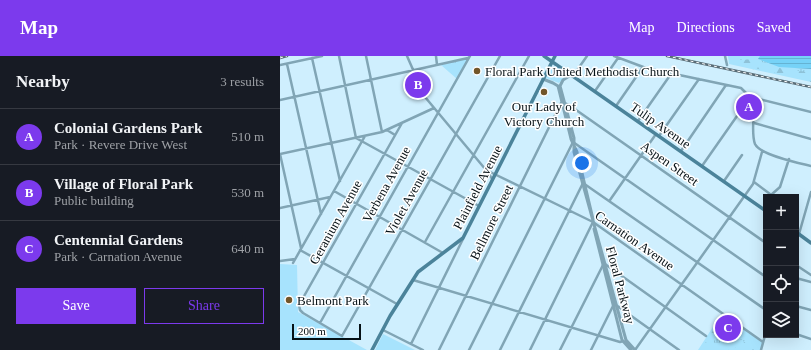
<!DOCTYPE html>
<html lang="en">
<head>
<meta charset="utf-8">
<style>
  :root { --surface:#171b24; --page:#242831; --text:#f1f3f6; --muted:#9ea1a6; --line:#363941; --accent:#7c3aed }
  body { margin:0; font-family:"Times New Roman",serif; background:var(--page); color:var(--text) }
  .controls { position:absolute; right:12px; bottom:12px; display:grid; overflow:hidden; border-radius:0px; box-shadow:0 4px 16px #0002 }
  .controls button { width:36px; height:36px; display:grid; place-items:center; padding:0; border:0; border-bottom:1px solid var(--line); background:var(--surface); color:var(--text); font:20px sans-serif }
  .scale { position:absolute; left:12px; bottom:10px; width:69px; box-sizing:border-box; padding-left:4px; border:2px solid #061116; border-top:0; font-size:11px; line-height:14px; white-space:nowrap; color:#061116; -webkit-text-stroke:3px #fff; paint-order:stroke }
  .you { position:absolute; left:302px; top:107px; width:14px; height:14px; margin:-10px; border:3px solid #fff; border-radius:50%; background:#1a73e8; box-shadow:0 0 0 6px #1a73e833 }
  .badge { display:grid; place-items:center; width:26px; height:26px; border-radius:50%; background:var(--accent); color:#fff; font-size:13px; font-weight:700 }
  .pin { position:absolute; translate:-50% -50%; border:2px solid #fff; box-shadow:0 1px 4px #0006 }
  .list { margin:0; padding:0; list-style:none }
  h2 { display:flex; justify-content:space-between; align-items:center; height:52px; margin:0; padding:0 16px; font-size:17px }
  h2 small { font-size:13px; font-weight:400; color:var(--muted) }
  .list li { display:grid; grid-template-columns:26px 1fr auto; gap:12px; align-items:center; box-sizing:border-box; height:56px; padding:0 16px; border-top:1px solid var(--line) }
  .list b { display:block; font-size:15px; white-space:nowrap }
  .list p { margin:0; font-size:13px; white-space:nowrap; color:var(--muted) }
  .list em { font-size:13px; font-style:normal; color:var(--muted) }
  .actions { display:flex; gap:8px; padding:12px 16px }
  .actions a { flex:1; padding:9px 0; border:1px solid var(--accent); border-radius:0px; text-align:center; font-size:14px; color:var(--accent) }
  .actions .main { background:var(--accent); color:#fff }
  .icon { flex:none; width:22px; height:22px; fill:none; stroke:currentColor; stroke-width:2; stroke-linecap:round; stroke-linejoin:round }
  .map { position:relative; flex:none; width:531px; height:294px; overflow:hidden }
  header { display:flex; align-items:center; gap:24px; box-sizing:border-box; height:56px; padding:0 20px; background:var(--accent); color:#fff }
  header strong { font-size:19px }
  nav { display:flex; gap:22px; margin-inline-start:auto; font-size:14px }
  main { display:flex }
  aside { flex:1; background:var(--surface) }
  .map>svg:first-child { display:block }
</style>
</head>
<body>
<header>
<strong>Map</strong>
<nav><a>Map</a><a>Directions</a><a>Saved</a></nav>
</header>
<main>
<aside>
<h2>Nearby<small>3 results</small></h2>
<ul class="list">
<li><span class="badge">A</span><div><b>Colonial Gardens Park</b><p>Park · Revere Drive West</p></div><em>510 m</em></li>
<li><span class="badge">B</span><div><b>Village of Floral Park</b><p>Public building</p></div><em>530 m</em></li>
<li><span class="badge">C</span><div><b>Centennial Gardens</b><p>Park · Carnation Avenue</p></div><em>640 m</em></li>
</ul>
<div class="actions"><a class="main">Save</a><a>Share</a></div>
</aside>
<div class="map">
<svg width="531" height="294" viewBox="0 0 531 294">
  <defs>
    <pattern id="grass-tufts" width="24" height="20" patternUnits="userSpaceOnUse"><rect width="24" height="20" fill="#a7e3fd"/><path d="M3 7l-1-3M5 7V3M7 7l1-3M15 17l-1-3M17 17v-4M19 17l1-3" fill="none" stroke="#8ec2d8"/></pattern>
    <pattern id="forest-firs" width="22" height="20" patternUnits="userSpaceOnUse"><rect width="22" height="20" fill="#a7e3fd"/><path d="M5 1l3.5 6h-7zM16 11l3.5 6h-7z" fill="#8ec2d8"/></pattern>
    <pattern id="water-rules" width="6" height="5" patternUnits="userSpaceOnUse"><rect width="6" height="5" fill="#76d2f7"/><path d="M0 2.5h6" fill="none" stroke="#65b3d3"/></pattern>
  </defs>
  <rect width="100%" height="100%" fill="#cfeffe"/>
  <!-- grass -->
  <path fill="url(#grass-tufts)" d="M448,0H531V26L449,8Z
    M188,2L177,23L161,9Z
    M275,9L287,19L279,27L266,22L273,10Z
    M442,257L483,286L481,294H418Z"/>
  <!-- forest -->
  <path fill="url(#forest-firs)" d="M448,0H456L460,4L473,3L506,14L531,16V25L474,12L469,8L464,10L450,7Z
    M437,268L455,280L453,283L462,284L470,291L472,290L470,294H465L460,287L453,294H448L452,283L439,277L428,294H421Z"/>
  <!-- pitch -->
  <path fill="#a7e3fd" d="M0,208L17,209L18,256L87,294H0Z
    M103,278L135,294H95Z"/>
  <!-- water -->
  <path fill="url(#water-rules)" d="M480,0H531V13L499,11L481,4L478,3Z"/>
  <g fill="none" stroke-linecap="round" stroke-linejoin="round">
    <!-- minor -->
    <path stroke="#81a5b5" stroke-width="2.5" d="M59,0L76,82L199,150
      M86,0L102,76
      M127,0L145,41L206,114L313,166L483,286
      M156,0L157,9
      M334,0L366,12L461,32L468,39L475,42L531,56
      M445,0L447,9
      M32,2L60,125
      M7,8L41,158
      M0,9L42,0
      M293,20L307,0
      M315,35L338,2
      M475,42C474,53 471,78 475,88C480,99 519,107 531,110
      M0,44L188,2
      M336,50L363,11
      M358,65L391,18
      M122,67L19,249L20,254L23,257L62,280L220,0
      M474,67L531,83
      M107,74L115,79
      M379,80L419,23
      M401,95L446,29
      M0,98L102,76L154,52
      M0,98L21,192
      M422,110L471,40
      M207,114L212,123
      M444,125L462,99
      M474,126L494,141
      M54,135L163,197
      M491,139L500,131L509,103
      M330,144L376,78
      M0,152L50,141
      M519,178L531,136
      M145,186L249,0
      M20,194L117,248
      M0,205L15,203
      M13,207L85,80
      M516,209L531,219
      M516,222L531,226
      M133,224L340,286L343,285
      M516,250L531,254
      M40,267L190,0
      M103,274L143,294
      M516,278L531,283
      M131,288L183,183
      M159,294L281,47H284L289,49L486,187
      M189,294L293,86L486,221
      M220,294L303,127L486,254
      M250,294L313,166
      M280,294L323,209L325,208L426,280
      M311,294L333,250L336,249L399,294
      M355,294L473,128L482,96
      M481,294L486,276"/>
    <!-- tertiary -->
    <path stroke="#81a5b5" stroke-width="3" d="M291,19L283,24L280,30L294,82V96L346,284L355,294
      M263,23L273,27L278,30L291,83L297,96L313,163
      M314,173L342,284L351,294"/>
    <!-- secondary -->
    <path stroke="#4b839a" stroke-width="3.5" d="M264,0L486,155
      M516,176L531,187
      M92,294L110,260L138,216L183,182L275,0"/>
    <defs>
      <path id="rail" d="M387,0L531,31
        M0,2L7,0"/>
    </defs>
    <!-- rail casing -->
    <use href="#rail" stroke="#596c76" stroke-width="2.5"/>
    <!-- rail -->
    <use href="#rail" stroke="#fff" stroke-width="1" stroke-dasharray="3" stroke-linecap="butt"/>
  </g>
  <!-- markers -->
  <g fill="#725529" stroke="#fff" stroke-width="1.5">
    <circle cx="197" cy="15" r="4"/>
    <circle cx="264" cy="36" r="4"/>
    <circle cx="9" cy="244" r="4"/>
  </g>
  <g text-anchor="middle" stroke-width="3" stroke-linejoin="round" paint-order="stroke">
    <!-- poi labels -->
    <g font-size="13" fill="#061116" stroke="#fff" text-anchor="start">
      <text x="205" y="20">Floral Park United Methodist Church</text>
      <text x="264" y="55" text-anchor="middle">Our Lady of<tspan x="264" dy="15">Victory Church</tspan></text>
      <text x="17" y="249">Belmont Park</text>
    </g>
    <!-- street labels -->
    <g font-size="13" fill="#061116" stroke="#fff">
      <text transform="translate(381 69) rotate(35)" y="5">Tulip Avenue</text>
      <text transform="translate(390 107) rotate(35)" y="5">Aspen Street</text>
      <text transform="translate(106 128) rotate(-61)" y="5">Verbena Avenue</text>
      <text transform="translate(197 131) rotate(-63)" y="5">Plainfield Avenue</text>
      <text transform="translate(126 146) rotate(-61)" y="5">Violet Avenue</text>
      <text transform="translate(55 166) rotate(-61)" y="5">Geranium Avenue</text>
      <text transform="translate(211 166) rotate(-64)" y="5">Bellmore Street</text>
      <text transform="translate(355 184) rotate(35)" y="5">Carnation Avenue</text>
      <text transform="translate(341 229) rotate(75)" y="5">Floral Parkway</text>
    </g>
  </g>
</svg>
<div class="controls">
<button>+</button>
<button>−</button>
<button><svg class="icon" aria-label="locate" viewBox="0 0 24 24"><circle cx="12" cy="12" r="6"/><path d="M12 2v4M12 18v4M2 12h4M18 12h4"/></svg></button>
<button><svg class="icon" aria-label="layers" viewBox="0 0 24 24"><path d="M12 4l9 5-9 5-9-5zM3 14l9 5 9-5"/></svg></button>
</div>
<div class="scale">200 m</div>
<div class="you"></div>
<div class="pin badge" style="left:469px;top:51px">A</div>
<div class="pin badge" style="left:138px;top:29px">B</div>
<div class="pin badge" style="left:448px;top:272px">C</div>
</div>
</main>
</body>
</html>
